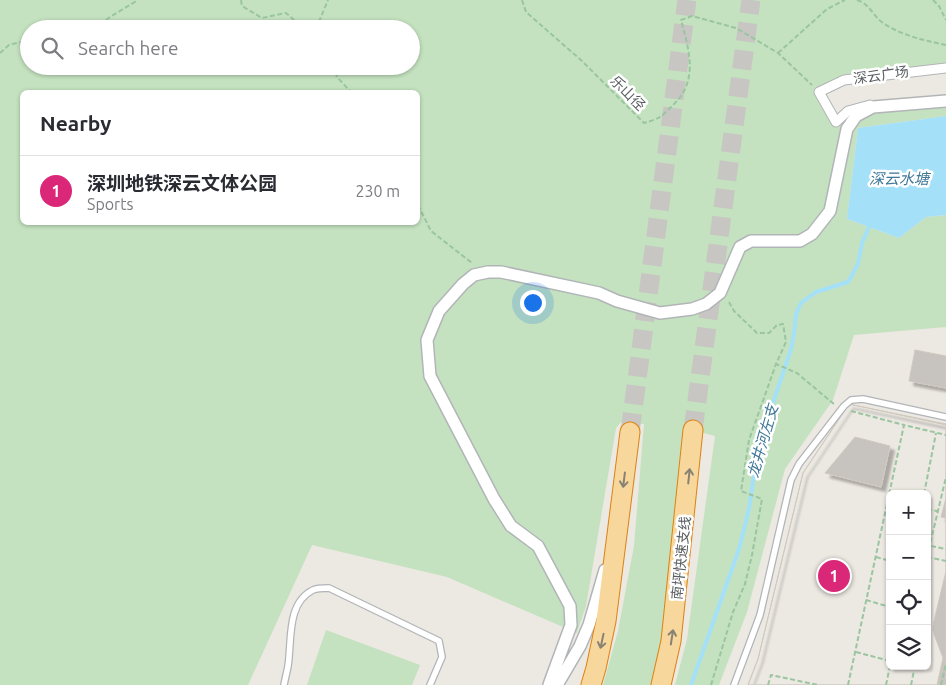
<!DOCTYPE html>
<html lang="en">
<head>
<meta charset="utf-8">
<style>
  :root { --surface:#fff; --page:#f7f7f7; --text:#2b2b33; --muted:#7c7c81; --line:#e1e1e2; --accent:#db2777 }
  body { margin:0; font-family:Ubuntu,"Noto Sans SC",sans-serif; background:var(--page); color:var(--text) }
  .controls { position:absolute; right:15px; bottom:15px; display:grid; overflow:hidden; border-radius:8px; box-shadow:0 1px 4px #0004 }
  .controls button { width:45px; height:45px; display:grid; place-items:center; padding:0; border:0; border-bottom:1px solid var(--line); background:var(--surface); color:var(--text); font:25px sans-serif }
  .you { position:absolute; left:532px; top:302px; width:18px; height:18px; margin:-12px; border:4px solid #fff; border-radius:50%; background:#1a73e8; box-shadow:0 0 0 8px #1a73e833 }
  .badge { display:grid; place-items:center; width:32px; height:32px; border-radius:50%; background:var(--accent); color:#fff; font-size:16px; font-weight:700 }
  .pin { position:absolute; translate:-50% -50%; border:2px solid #fff; box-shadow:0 1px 5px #0006 }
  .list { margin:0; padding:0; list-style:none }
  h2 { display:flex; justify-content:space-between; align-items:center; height:65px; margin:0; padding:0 20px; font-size:21px }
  h2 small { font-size:16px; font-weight:400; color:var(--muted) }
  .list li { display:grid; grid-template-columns:32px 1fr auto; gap:15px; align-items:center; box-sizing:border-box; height:70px; padding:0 20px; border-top:1px solid var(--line) }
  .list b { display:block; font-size:19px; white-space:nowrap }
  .list p { margin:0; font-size:16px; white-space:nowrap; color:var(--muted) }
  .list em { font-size:16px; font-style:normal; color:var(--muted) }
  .icon { flex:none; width:28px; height:28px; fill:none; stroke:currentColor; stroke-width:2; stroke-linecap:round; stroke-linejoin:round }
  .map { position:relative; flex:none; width:946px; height:685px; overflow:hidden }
  .search { position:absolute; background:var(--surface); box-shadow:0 1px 4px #0004; left:20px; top:20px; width:400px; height:55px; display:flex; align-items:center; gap:12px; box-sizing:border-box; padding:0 18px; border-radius:28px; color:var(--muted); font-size:19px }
  .panel { position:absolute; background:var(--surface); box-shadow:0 1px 4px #0004; left:20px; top:90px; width:400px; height:135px; border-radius:8px }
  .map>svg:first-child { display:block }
</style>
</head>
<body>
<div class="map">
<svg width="946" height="685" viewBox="0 0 946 685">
  <defs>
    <filter id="shadow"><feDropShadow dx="4.5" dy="4.5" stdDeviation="1" flood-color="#0004"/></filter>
  </defs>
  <rect width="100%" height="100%" fill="#ece8e2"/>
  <!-- green -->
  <path fill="#c4e2bf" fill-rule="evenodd" d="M0,0H946V68L844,80L819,92L836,122L848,111L946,100V116L858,128L847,219L899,238L926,217L946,215V327L854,335L833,400L785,469L747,612L719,685H675L687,639L715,436L689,429L667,618L653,685H603L618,631L634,546L644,424L621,422L616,428L586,606L577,633L447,577L312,545L248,685H0ZM29,29H411V66H29ZM22,92H418V222H22Z
    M326,630L420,665L412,685H307Z"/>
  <!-- water -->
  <path fill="#a5e0f9" d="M946,116V215L926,217L899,238L847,219L858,128Z"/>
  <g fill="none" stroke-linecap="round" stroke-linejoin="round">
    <!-- stream -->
    <path stroke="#a5e0f9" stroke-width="4" d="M691,685L739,549L749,509L756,461L766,424L791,349L794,334L796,314L801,303L816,292L848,282L858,264L862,243L869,227"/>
  </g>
  <!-- building -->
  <path fill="#c7c3be" stroke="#d0c9c0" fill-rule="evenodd" filter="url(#shadow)" d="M915,350L946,356V388L909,381Z
    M849,404L946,424V685H748L758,659L803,473ZM890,494H927V666H890Z
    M849,404L946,425V571L932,629L943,658L937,685H748L758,659L803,473ZM890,494H927V666H890Z
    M855,437L890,446L881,487L825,473Z
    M946,498V518L941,517Z"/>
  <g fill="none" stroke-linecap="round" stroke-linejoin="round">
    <!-- trunk-tunnel -->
    <path stroke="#c8c6c2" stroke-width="19" stroke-dasharray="19 9" stroke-linecap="butt" d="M693,430L751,0
      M630,432L687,0"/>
    <defs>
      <path id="service" d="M284,685C285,679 287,672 288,666C292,642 286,603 313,590C317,588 324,588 329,588L439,641L442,657L430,685
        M734,685L760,615L791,480L799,464L844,406L851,400L863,399L946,417"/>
      <path id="pedestrian" d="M870,105L848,111L836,122L819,92L844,80L946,68"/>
      <path id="minor" d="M549,685L571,625L570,606L538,546L511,526L494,499L430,376L427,340L439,311L463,284L474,275L488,272H501L599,293L617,301L660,313L692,309L706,304L720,293L740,247L751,241H800L812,234L830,211L847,129L856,116L873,107L946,101
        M557,685L580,646L589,625L605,570"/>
      <path id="trunk" d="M591,685L596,668L606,621L630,432
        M661,685L671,641L693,430"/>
    </defs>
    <!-- service casing -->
    <use href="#service" stroke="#b2b5b8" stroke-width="8"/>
    <!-- pedestrian casing -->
    <use href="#pedestrian" stroke="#b2b5b8" stroke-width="11"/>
    <!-- minor casing -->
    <use href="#minor" stroke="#b2b5b8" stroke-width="14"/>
    <!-- trunk casing -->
    <use href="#trunk" stroke="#de8110" stroke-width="21"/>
    <!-- path -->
    <path stroke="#9ac5a0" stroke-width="2" stroke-dasharray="5 2.5" stroke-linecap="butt" d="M241,0L242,6L262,18L286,13L301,26L310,29
      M522,0L526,12L582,61L644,123C661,118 661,117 673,105C699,81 689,50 681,20L692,16L736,28L778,53L812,85
      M857,0C870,4 873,16 883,23C903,36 923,40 946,45
      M933,0L939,6L946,20
      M94,29L110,17L138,0
      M316,29L328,0
      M0,53L9,45L29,40
      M778,53L827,9L845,0
      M331,66L338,78L351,92
      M418,205L431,231L472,263
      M729,302L734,311L757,333H769L777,325L783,324L786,342L776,364L797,373L835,405
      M851,411L904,425
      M924,494L936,433
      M927,509L937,511
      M931,546L946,549
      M876,557L890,561
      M927,557L946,477
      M927,557L946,561
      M866,600L890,607
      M856,652L890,661
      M711,685L733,612L745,584L752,555L762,499L741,491L749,440L776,364
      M768,685L771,675L818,685
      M848,685L904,425L946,435
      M886,685L890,666
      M911,685L915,666
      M941,685L946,664"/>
    <!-- service -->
    <use href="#service" stroke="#fff" stroke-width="5.5"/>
    <!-- pedestrian -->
    <use href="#pedestrian" stroke="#fff" stroke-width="9"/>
    <!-- minor -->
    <use href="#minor" stroke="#fff" stroke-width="11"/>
    <!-- trunk -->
    <use href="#trunk" stroke="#f7d79c" stroke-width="19"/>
  </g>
  <!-- one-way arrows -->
  <defs><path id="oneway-shaft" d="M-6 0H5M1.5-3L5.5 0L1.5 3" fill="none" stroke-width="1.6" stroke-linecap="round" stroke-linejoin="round" transform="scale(1.25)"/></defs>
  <g stroke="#898273">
    <use href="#oneway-shaft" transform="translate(689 476) rotate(-84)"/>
    <use href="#oneway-shaft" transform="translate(624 480) rotate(97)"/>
    <use href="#oneway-shaft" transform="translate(672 637) rotate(-81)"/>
    <use href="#oneway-shaft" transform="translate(602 641) rotate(102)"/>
  </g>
  <g text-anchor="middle" stroke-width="5" stroke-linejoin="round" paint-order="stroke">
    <!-- street labels -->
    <g font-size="14" fill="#5a5e61" stroke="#fff">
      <text transform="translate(881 75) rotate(-8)" y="5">深云广场</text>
      <text transform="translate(628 93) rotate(45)" y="5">乐山径</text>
      <text transform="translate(681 558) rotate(-84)" y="5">南坪快速支线</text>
    </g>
    <!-- water labels -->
    <g font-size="15" font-style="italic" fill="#3f7798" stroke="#fff">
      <text x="899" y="184">深云水塘</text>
      <text transform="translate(763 441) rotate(-74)" y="5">龙井河左支</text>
    </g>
  </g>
</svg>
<div class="controls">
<button>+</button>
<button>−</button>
<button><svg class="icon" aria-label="locate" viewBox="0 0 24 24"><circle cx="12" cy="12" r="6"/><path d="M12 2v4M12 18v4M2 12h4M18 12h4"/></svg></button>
<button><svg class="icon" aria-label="layers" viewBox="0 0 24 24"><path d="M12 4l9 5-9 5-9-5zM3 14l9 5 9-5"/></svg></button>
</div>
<div class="you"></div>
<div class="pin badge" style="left:834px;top:576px">1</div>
<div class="search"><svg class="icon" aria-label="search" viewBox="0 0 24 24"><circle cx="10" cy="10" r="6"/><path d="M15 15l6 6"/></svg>Search here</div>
<section class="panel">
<h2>Nearby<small></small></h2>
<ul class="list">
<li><span class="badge">1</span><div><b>深圳地铁深云文体公园</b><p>Sports</p></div><em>230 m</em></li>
</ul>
</section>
</div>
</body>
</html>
